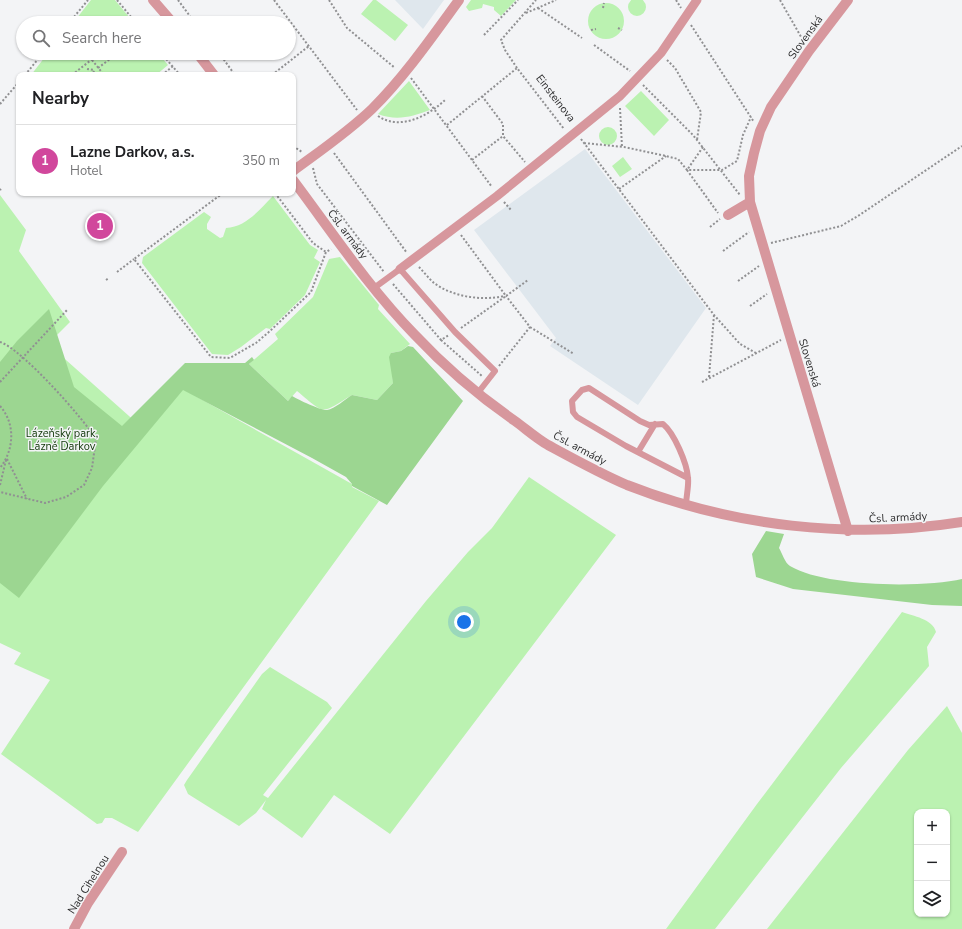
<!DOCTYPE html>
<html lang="en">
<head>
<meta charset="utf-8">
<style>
  :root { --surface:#fff; --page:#f6f6f6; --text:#202124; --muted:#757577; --line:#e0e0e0; --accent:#9f1d6f }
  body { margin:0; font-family:"Nunito Sans",sans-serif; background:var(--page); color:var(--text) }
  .controls { position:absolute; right:12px; bottom:12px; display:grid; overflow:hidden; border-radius:8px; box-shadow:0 1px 3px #0004 }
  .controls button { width:36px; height:36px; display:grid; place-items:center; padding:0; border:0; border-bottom:1px solid var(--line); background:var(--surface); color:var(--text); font:20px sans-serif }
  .you { position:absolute; left:464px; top:622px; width:14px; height:14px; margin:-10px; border:3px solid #fff; border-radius:50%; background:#1a73e8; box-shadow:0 0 0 6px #1a73e833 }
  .badge { display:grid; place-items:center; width:26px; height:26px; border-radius:50%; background:var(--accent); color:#fff; font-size:13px; font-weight:700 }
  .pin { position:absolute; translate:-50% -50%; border:2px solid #fff; box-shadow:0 1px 4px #0006 }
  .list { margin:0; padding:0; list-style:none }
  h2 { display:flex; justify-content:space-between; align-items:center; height:52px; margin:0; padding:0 16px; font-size:17px }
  h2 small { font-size:13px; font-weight:400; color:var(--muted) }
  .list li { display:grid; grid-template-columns:26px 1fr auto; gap:12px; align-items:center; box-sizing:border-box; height:72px; padding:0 16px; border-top:1px solid var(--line) }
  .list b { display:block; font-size:15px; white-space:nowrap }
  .list p { margin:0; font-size:13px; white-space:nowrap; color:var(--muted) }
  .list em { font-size:13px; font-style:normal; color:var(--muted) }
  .icon { flex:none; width:22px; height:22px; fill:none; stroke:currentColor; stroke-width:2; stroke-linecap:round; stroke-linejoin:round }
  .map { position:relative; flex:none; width:962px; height:929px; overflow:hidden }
  .search { position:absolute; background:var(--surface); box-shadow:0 1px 3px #0004; left:16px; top:16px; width:280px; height:44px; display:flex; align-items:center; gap:10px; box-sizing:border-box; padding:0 14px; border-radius:22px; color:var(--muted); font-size:15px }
  .panel { position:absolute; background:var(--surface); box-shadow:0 1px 3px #0004; left:16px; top:72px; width:280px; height:124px; border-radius:8px }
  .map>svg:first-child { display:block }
</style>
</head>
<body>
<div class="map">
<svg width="962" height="929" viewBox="0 0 962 929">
  <rect width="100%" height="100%" fill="#f3f4f6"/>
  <!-- built -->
  <path fill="#dfe7ed" d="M395,0H444L423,29Z
    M585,149L706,308L638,405L550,346L556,338L474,230Z"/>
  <!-- green -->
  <path fill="#bbf2b1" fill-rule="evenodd" d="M628 7a9 9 0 1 1 18 0a9 9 0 1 1-18 0Z
    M91,0H115L134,23H73Z
    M373,0H376L408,25L395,41L361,14Z
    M471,0H516L501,16L494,10V7L483,4L482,8L469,11L466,7Z
    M588 21a18 18 0 1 1 36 0a18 18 0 1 1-36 0Z
    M48,53H158L168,65L156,75H31Z
    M409,81L430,110C412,117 396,121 378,114Z
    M641,91L669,120L654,136L625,106Z
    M599 136a9 9 0 1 1 18 0a9 9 0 1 1-18 0Z
    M623,157L632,169L620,177L612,166Z
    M0,195L26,230L19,251L70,322L48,344L147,432L183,389L352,484V487L379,501L138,832L112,818H105L102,823L97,824L1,754L50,680L14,664L21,653L0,643Z
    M273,196L310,245L318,250L314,258L320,262L305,295L270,329L266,328L241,347L228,355L212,354L142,263L143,257L204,212L211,217L207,224V229L220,238L223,237L226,228C246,227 259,210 273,196Z
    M340,257L379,305L378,309L410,344L401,351L391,353L393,383L377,400L352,395C320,414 327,416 297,391L288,401L249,364L278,339L275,334L313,297L329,259Z
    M529,477L616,535L390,834L334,795L302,838L262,809L266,800L256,813L239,826L188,794L184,785L187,780L262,674L270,667L327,702L332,708L263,795L268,798L426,601L468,552L492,528Z
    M902,612C913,616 933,619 936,632L927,647L929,666L841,768L715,929H666L757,804Z
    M947,706L962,733V929H767L908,750ZM917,812H947V914H917Z"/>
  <!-- forest -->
  <path fill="#9cd691" d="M49,309L74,387L122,426L185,363H245L252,357L254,360L249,364L288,401L292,396C299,400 322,411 327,410C335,409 345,399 352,395L377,400L393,383L389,357L391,353L401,351L408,346L413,347L463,401L387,505L352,486V484L346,477L312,458L183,390L103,486L19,598L0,583V362L17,341Z
    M766,531L784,534L779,548C782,553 785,563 790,566C825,587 923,588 962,579V606L932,605L793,589L756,577L752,554Z"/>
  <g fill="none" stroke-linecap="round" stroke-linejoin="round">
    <!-- path -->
    <path stroke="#909092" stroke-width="2" stroke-dasharray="2 2" stroke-linecap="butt" d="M117,0L136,23
      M178,0L195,23
      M274,0L357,110
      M329,0L347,28L395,68
      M676,0L681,8
      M780,0L804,42
      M538,8L582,38
      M603,8L604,3
      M526,13L556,0
      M69,23L88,0
      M691,25L754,122
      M618,28L622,30
      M591,30L596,29
      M484,35L518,0
      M594,45L630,71
      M161,53L180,75
      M219,53L235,75
      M92,60L104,75
      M667,60L675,68L701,112L697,140
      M98,68L118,53
      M517,68L505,50L501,40L536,0
      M25,75L43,53
      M72,75L100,53
      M90,75H87L88,69L94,70L93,75
      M162,75L173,66
      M272,75L309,46
      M411,78L492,187
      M643,85L693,135L740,195
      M482,96L503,124V136L525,162
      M0,104L19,82
      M620,108L622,147
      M378,116C400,131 428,116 445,100
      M447,125L517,68L564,129
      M581,139L714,315L740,344L756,353
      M584,143L624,147L666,156L678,159L687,170H722L737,161L743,135L751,117
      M293,146L302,152
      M703,147L687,170L718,213
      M334,153L407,253
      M472,160L503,136
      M313,168L317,184L384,272
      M619,189L666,156
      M0,190L1,189
      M223,193L134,259L211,357L230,358L256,343L270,331L311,292L326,252L331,249
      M275,193L313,243L326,252
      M504,202L511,210
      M710,227L720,219
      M461,235L506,296L528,280
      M771,243L841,226L858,216L962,146
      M723,251L749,232
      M419,267C424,272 429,279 434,283C453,297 482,301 504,296
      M117,272L134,259
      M106,280L109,278
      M738,281L759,266
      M393,284L441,340L449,335
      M750,306L767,294
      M530,327L574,354
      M461,328L506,296
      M441,340L482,376
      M0,342C22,349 83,418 96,439L92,468L84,485L66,497L45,503L0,492
      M499,366L530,327L506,296
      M709,377L714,315
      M0,382L68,309
      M702,382L781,340
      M0,406C16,424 14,450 0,468
      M7,459L27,499
      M0,485L6,460"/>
    <!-- service -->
    <path stroke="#d7979d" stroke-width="6" d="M374,288L400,269L455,332L495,371L477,394
      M638,452L655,424
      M686,506C686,497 689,486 688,478C687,463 674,433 663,424L649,425L640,421L589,388L582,390L572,401L573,412L577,417L626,446L688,478"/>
    <!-- pedestrian -->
    <path stroke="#d7979d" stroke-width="9" d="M400,269L497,196L620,96L661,53L697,0"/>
    <!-- minor -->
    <path stroke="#d7979d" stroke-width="10" d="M153,0L173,23
      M848,0L809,51L771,107L760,131L754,153L749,176L750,202L848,531
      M197,53L214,75
      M293,171C320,151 348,132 372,109C405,76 432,37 459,0
      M293,180C332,232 369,288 415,335C445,367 479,396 515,421C526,429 536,438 548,445C572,458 601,474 627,485C731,526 851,540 962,522
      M728,215L750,202
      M74,929L88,903L122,852"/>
  </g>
  <g text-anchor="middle" stroke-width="3" stroke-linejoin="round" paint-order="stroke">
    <!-- street labels -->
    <g font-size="11" fill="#2d2d2e" stroke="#f3f4f6">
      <text transform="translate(805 37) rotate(-54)" y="4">Slovenská</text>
      <text transform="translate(556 98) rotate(52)" y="4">Einsteinova</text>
      <text transform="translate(348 234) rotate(53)" y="4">Čsl. armády</text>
      <text transform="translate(810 363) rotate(73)" y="4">Slovenská</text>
      <text transform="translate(580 448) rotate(28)" y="4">Čsl. armády</text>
      <text transform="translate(898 517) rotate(-3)" y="4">Čsl. armády</text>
      <text transform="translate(88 884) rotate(-58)" y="4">Nad Cihelnou</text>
    </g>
    <!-- park labels -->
    <g font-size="11" fill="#0f3607" stroke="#f3f4f6">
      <text x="62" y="437">Lázeňský park,<tspan x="62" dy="13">Lázně Darkov</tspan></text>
    </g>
  </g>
</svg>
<div class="controls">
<button>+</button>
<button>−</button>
<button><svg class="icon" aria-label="layers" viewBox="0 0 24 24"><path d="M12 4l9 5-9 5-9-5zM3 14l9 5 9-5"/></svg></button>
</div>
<div class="you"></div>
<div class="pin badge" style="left:100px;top:226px;background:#d1479c">1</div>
<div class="search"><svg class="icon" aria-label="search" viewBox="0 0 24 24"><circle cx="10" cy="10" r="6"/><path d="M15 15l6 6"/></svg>Search here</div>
<section class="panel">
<h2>Nearby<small></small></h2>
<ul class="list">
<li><span class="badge" style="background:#d1479c">1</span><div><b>Lazne Darkov, a.s.</b><p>Hotel</p></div><em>350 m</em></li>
</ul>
</section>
</div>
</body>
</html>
